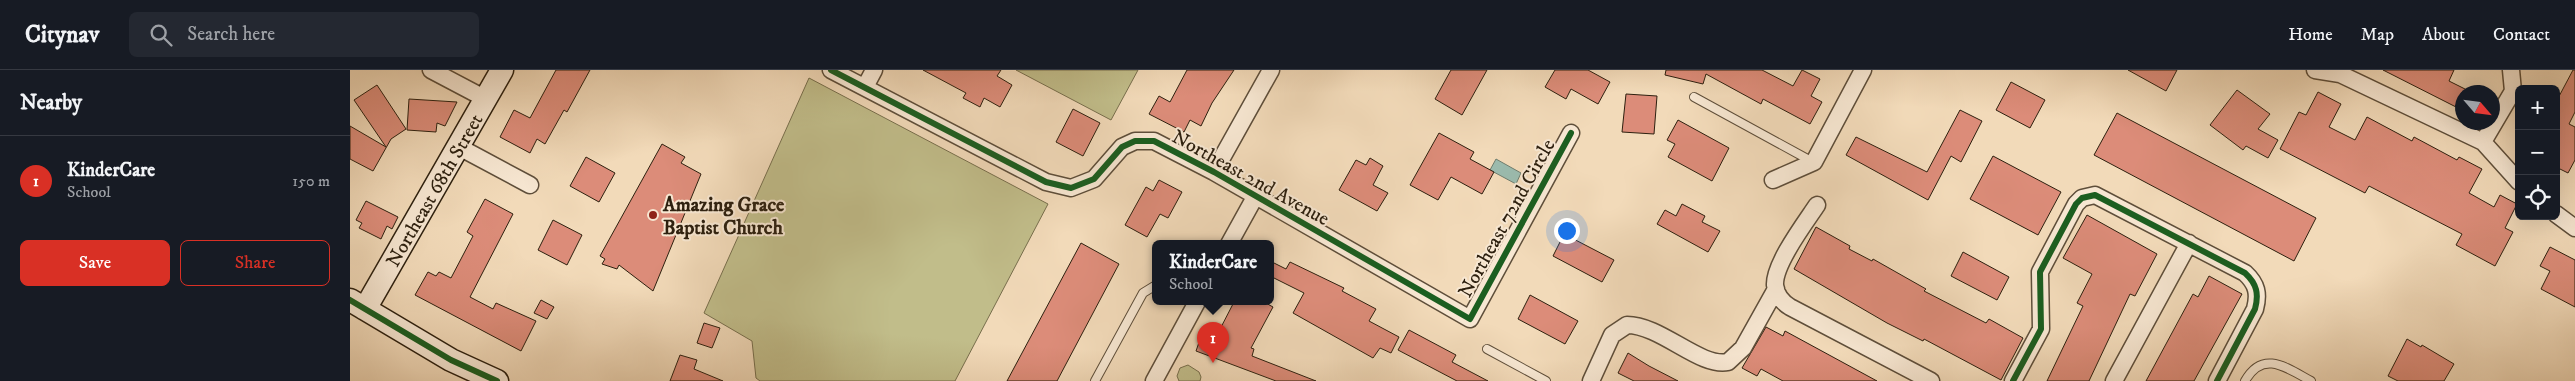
<!DOCTYPE html>
<html lang="en">
<head>
<meta charset="utf-8">
<style>
  :root { --surface:#171b24; --page:#242831; --text:#f1f3f6; --muted:#9ea1a6; --line:#363941; --accent:#d93025 }
  body { margin:0; font-family:"IM FELL DW Pica",serif; background:var(--page); color:var(--text) }
  .controls { position:absolute; right:15px; top:15px; display:grid; overflow:hidden; border-radius:8px; box-shadow:0 5px 20px #0002 }
  .controls button { width:45px; height:45px; display:grid; place-items:center; padding:0; border:0; border-bottom:1px solid var(--line); background:var(--surface); color:var(--text); font:25px sans-serif }
  .compass { position:absolute; left:2105px; top:15px; width:45px; height:45px; border-radius:50%; background:var(--surface); box-shadow:0 5px 20px #0002; rotate:118deg }
  .you { position:absolute; left:1216px; top:160px; width:18px; height:18px; margin:-12px; border:4px solid #fff; border-radius:50%; background:#1a73e8; box-shadow:0 0 0 8px #1a73e833 }
  .badge { display:grid; place-items:center; width:32px; height:32px; border-radius:50%; background:var(--accent); color:#fff; font-size:16px; font-weight:700 }
  .pin { position:absolute; translate:-50% -41px; filter:drop-shadow(0 1px 2px #0008) }
  .pin::after { content:''; position:absolute; top:26px; width:18px; height:15px; background:inherit; clip-path:polygon(0 0,100% 0,50% 100%) }
  .popup { position:absolute; left:802px; top:170px; width:122px; height:65px; box-sizing:border-box; display:grid; place-content:center; border-radius:8px; background:var(--surface); filter:drop-shadow(0 1px 4px #0005); font-size:16px; white-space:nowrap; color:var(--muted) }
  .popup b { font-size:19px; color:var(--text) }
  .popup::after { content:''; position:absolute; left:50%; top:100%; margin-left:-10px; border:10px solid transparent; border-top-color:var(--surface) }
  .list { margin:0; padding:0; list-style:none }
  h2 { display:flex; justify-content:space-between; align-items:center; height:65px; margin:0; padding:0 20px; font-size:21px }
  h2 small { font-size:16px; font-weight:400; color:var(--muted) }
  .list li { display:grid; grid-template-columns:32px 1fr auto; gap:15px; align-items:center; box-sizing:border-box; height:90px; padding:0 20px; border-top:1px solid var(--line) }
  .list b { display:block; font-size:19px; white-space:nowrap }
  .list p { margin:0; font-size:16px; white-space:nowrap; color:var(--muted) }
  .list em { font-size:16px; font-style:normal; color:var(--muted) }
  .actions { display:flex; gap:10px; padding:15px 20px }
  .actions a { flex:1; padding:11px 0; border:1px solid var(--accent); border-radius:8px; text-align:center; font-size:18px; color:var(--accent) }
  .actions .main { background:var(--accent); color:#fff }
  .icon { flex:none; width:28px; height:28px; fill:none; stroke:currentColor; stroke-width:2; stroke-linecap:round; stroke-linejoin:round }
  .map { position:relative; flex:none; width:2225px; height:311px; overflow:hidden }
  header { display:flex; align-items:center; gap:30px; box-sizing:border-box; height:70px; padding:0 25px; background:var(--surface); border-bottom:1px solid var(--line) }
  header strong { font-size:24px }
  nav { display:flex; gap:28px; margin-inline-start:auto; font-size:18px }
  .search { width:350px; height:45px; background:var(--page); display:flex; align-items:center; gap:12px; box-sizing:border-box; padding:0 18px; border-radius:8px; color:var(--muted); font-size:19px }
  main { display:flex }
  aside { flex:1; background:var(--surface) }
  .map>svg:first-child { display:block }
</style>
</head>
<body>
<header>
<strong>Citynav</strong>
<div class="search"><svg class="icon" aria-label="search" viewBox="0 0 24 24"><circle cx="10" cy="10" r="6"/><path d="M15 15l6 6"/></svg>Search here</div>
<nav><a>Home</a><a>Map</a><a>About</a><a>Contact</a></nav>
</header>
<main>
<aside>
<h2>Nearby<small></small></h2>
<ul class="list">
<li><span class="badge">1</span><div><b>KinderCare</b><p>School</p></div><em>150 m</em></li>
</ul>
<div class="actions"><a class="main">Save</a><a>Share</a></div>
</aside>
<div class="map">
<svg width="2225" height="311" viewBox="0 0 2225 311">
  <rect width="100%" height="100%" fill="#f2dab9"/>
  <filter id="stains"><feTurbulence type="fractalNoise" baseFrequency=".004" numOctaves="4"/><feColorMatrix values="0 0 0 0 .2 0 0 0 0 .09 0 0 0 0 .02 0 0 0 .5 -.17"/></filter>
  <radialGradient id="worn" r=".72"><stop offset=".6" stop-color="#630" stop-opacity="0"/><stop offset="1" stop-color="#630" stop-opacity=".3"/></radialGradient>
  <!-- green -->
  <path fill="#c1bd8a" stroke="#776e4c" d="M666,0H788L761,50Z
    M459,8L698,134L605,311H410L406,308L402,271L354,243Z
    M838,295L849,302L851,307L850,311H829L827,306L830,298Z"/>
  <!-- water -->
  <path fill="#9bbbae" stroke="#6f7d6e" d="M1146,89L1171,103L1166,114L1140,100Z"/>
  <!-- building -->
  <path fill="#dc8c79" stroke="#2d200f" d="M206,0H240L217,42L214,40L195,74L187,69L180,83L150,67L164,40L180,48Z
    M573,0H651L647,6L662,15L650,37L634,28L630,37L613,28L616,23Z
    M837,0H884L862,33L851,56L840,50L834,62L799,44L809,26L820,32Z
    M1101,0H1137L1112,45L1085,29Z
    M1205,0H1238L1260,12L1248,34L1221,19L1216,29L1195,17Z
    M1316,0H1412L1443,16L1452,0L1470,9L1461,26L1472,32L1460,54L1413,29L1411,34L1356,4L1353,14L1315,5Z
    M1778,0H1827L1816,21Z
    M2033,0H2104L2099,11L2117,20L2112,22V29L2108,38Z
    M2223,0H2225V42L2219,54L2225,57V90L2218,103L2206,97V32Z
    M1661,12L1695,30L1680,58L1646,40Z
    M27,15L56,59L41,69L23,101L0,89V56L36,77L4,30Z
    M1887,20L1920,44L1908,59L1928,70L1918,88L1896,76L1893,80L1860,55Z
    M1968,22L1991,34L1979,57L2005,70L2017,47L2062,71L2064,67L2107,90L2109,87L2132,99L2119,123L2144,137L2150,125L2167,134L2155,158L2163,162L2145,196L2106,175L2112,164L2019,116L2015,123L1930,79L1949,42L1956,45Z
    M1276,24L1307,26L1304,64L1272,62Z
    M59,29L107,32L95,56L87,53L86,62L57,60Z
    M723,39L750,53L733,86L706,72Z
    M1610,40L1632,51L1611,92L1601,86L1578,130L1496,85L1506,67L1577,102Z
    M1767,43L1966,148L1944,191L1744,85Z
    M1328,50L1379,78L1362,111L1318,87L1325,74L1317,70Z
    M1089,63L1124,82L1120,89L1144,102L1132,124L1101,107L1088,130L1060,115Z
    M312,74L335,87L331,93L351,104L303,221L269,195L267,199L252,194L255,189L250,186Z
    M1643,86L1711,122L1688,165L1620,129Z
    M236,87L265,103L249,132L220,116Z
    M1020,88L1033,96L1023,115L1038,123L1027,141L989,120L1006,90L1016,95Z
    M809,110L832,122L818,148L810,144L797,167L775,155L796,117L803,121Z
    M135,129L163,144L120,227L143,239L146,233L186,251L171,281L65,225L78,202L86,206L89,202L101,208L123,166L117,162Z
    M16,131L48,147L42,159L37,156L31,169L9,158L12,153L6,150Z
    M1332,134L1355,146L1352,152L1370,161L1358,182L1307,154L1315,140L1326,146Z
    M1737,145L1807,184L1785,226L1780,224L1739,311H1697L1733,236L1727,233L1742,204L1713,188Z
    M203,150L232,165L217,195L188,180Z
    M1466,157L1500,176L1499,179L1522,191L1523,189L1576,219L1574,221L1636,253L1639,249L1673,268L1651,310L1574,269L1573,271L1537,253L1444,199Z
    M1214,164L1264,190L1252,212L1203,186Z
    M731,173L769,194L707,311H657Z
    M2200,177L2225,190V237L2191,219L2200,201L2190,196Z
    M1613,182L1659,207L1647,230L1601,206Z
    M920,191L936,199L940,192L994,218L992,221L1026,239L1019,251L1049,267L1041,283L1030,278L1023,288L943,243L954,223L920,206Z
    M1859,206L1892,224L1844,311H1796L1843,224L1848,227Z
    M1180,225L1228,251L1215,274L1168,249Z
    M191,230L204,237L197,249L184,243Z
    M884,232H914L923,237L901,278L904,279L902,286L966,311H926L846,281L853,261L867,265Z
    M354,253L370,258L362,278L347,273Z
    M1416,257L1433,266L1435,261L1527,311H1433L1411,299L1407,306L1392,298Z
    M1059,260L1106,285L1102,292L1138,311H1107L1048,280Z
    M2057,269L2071,277L2072,275L2104,294L2094,311H2048L2038,306Z
    M1278,283L1299,296L1328,311H1284L1268,303Z
    M330,285L347,290L344,299L373,311H320Z"/>
  <g fill="none" stroke-linecap="round" stroke-linejoin="round">
    <defs>
      <path id="lane" d="M1344,27L1463,92
        M1137,279L1196,311
        M745,311L793,223L806,215
        M1895,311C1913,279 1937,298 1961,311"/>
      <path id="street" d="M81,0L136,29
        M481,0L696,112L721,118L744,109L772,77L785,71H804L864,102L1120,249L1221,63
        M1965,0L1990,4L2133,72L2169,112
        M515,17L524,0
        M2133,72L2163,21L2161,0
        M109,77L180,115
        M864,102L921,0
        M1423,110L1464,92L1513,0
        M1467,135C1455,153 1424,194 1425,215C1426,225 1432,232 1440,237L1581,311
        M2206,144L2225,158
        M879,174L905,127
        M804,311L847,232
        M1241,311L1262,265L1277,255C1311,255 1350,298 1378,292L1393,278L1426,219
        M1663,311L1691,259L1690,202L1726,134L1732,128L1745,125L1895,203C1907,214 1909,224 1905,239L1867,311
        M1764,311L1839,173"/>
      <path id="secondary" d="M0,230L101,290L147,311
        M15,239L152,0"/>
    </defs>
    <!-- lane casing -->
    <use href="#lane" stroke="#5e4e3a" stroke-width="10"/>
    <!-- street casing -->
    <use href="#street" stroke="#5e4e3a" stroke-width="19"/>
    <!-- secondary casing -->
    <use href="#secondary" stroke="#2d200f" stroke-width="25"/>
    <!-- lane -->
    <use href="#lane" stroke="#f7e7d2" stroke-width="8"/>
    <!-- street -->
    <use href="#street" stroke="#f7e7d2" stroke-width="16"/>
    <!-- secondary -->
    <use href="#secondary" stroke="#f7e7d2" stroke-width="22"/>
    <defs>
      <path id="cycleway" d="M481,0L696,112L721,118L744,109L772,77L785,71H804L864,102L1120,249L1221,63
        M0,230L101,290L147,311
        M1663,311L1691,259L1690,202L1726,134L1732,128L1745,125L1895,203C1907,214 1909,224 1905,239L1867,311"/>
    </defs>
    <!-- cycleway casing -->
    <use href="#cycleway" stroke="#f7e7d2" stroke-width="9"/>
    <!-- cycleway -->
    <use href="#cycleway" stroke="#1b5e20" stroke-width="6"/>
  </g>
  <!-- markers -->
  <circle fill="#8f2418" stroke="#f7e7d2" stroke-width="2" cx="303" cy="145" r="5"/>
  <g text-anchor="middle" stroke-width="4" stroke-linejoin="round" paint-order="stroke">
    <!-- street labels -->
    <g font-size="20" fill="#2d200f" stroke="#f7e7d2">
      <text transform="translate(901 107) rotate(29)" y="7">Northeast 2nd Avenue</text>
      <text transform="translate(84 120) rotate(-60)" y="7">Northeast 68th Street</text>
      <text transform="translate(1156 148) rotate(-61)" y="7">Northeast 72nd Circle</text>
    </g>
    <!-- poi labels -->
    <g font-size="20" font-weight="bold" fill="#2d200f" stroke="#f7e7d2" text-anchor="start">
      <text x="313" y="141">Amazing Grace<tspan x="313" dy="23">Baptist Church</tspan></text>
    </g>
  </g>
  <rect width="100%" height="100%" filter="url(#stains)"/>
  <rect width="100%" height="100%" fill="url(#worn)"/>
</svg>
<div class="controls">
<button>+</button>
<button>−</button>
<button><svg class="icon" aria-label="locate" viewBox="0 0 24 24"><circle cx="12" cy="12" r="6"/><path d="M12 2v4M12 18v4M2 12h4M18 12h4"/></svg></button>
</div>
<svg class="compass" viewBox="-18 -18 36 36"><path d="M0-13l5 13h-10z" fill="#e53935"/><path d="M0 13l5-13h-10z" fill="#9ea1a6"/></svg>
<div class="you"></div>
<div class="pin badge" style="left:863px;top:293px">1</div>
<div class="popup"><b>KinderCare</b>School</div>
</div>
</main>
</body>
</html>
